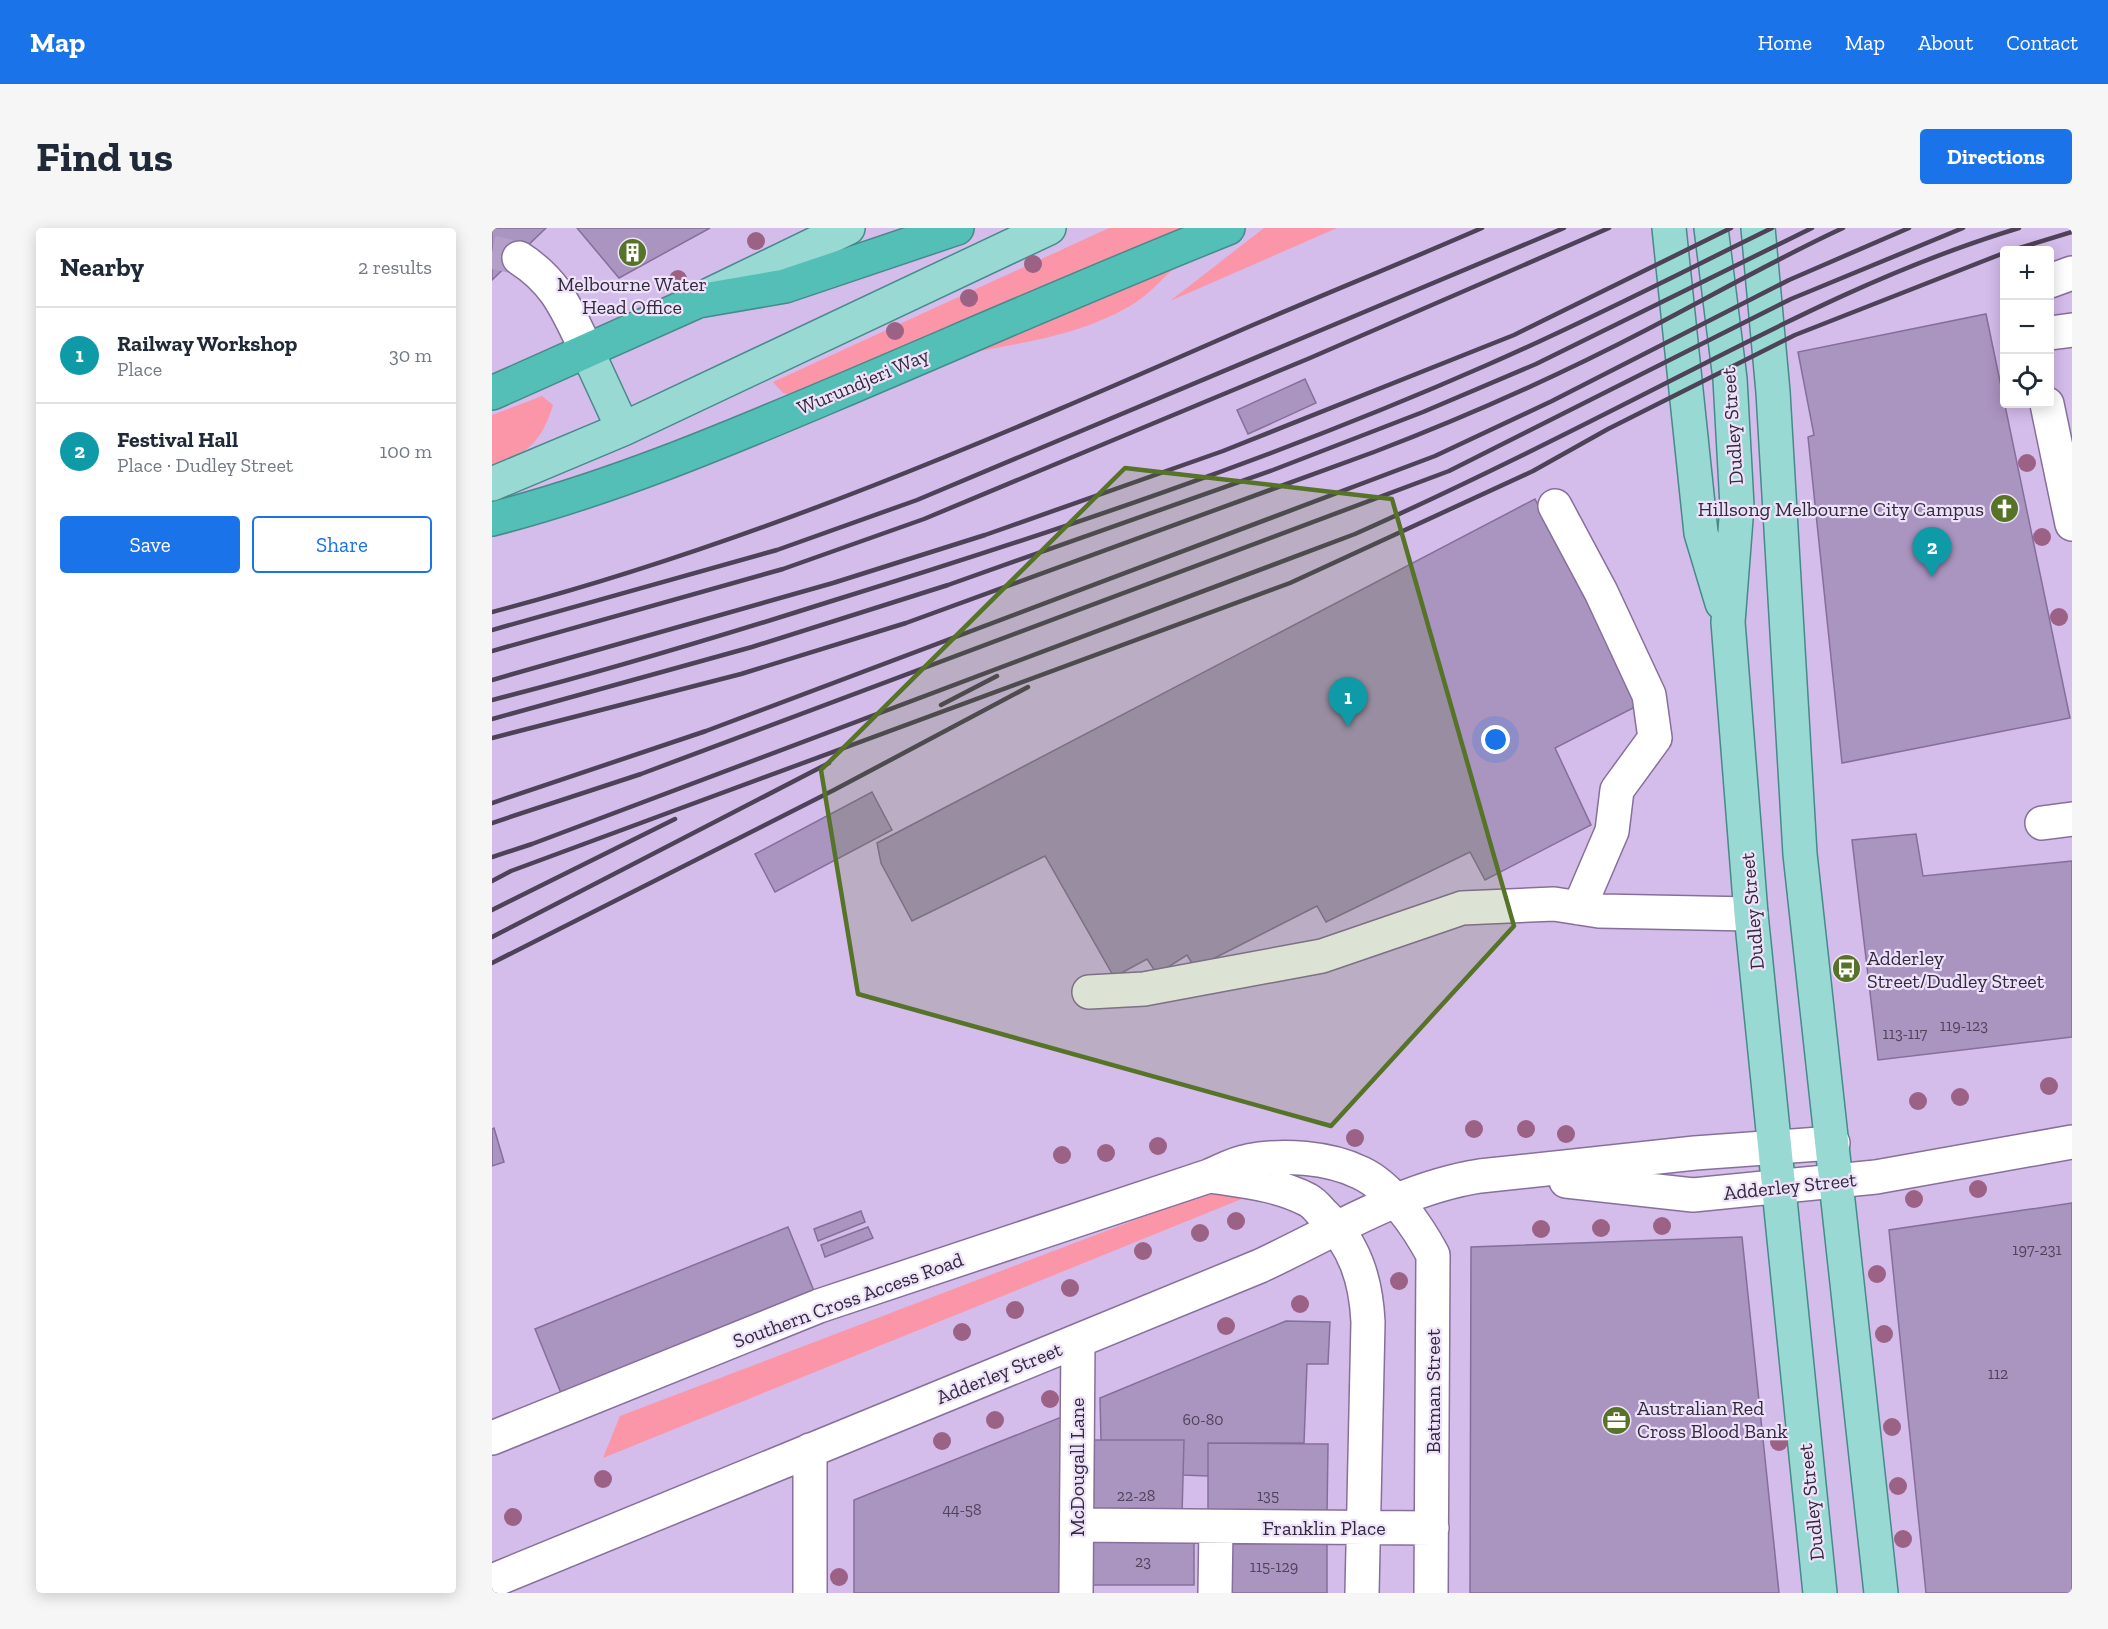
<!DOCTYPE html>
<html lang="en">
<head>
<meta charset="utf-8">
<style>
  :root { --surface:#fff; --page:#f6f6f7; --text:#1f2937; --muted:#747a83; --line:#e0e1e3; --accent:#1a73e8 }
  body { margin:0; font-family:"Zilla Slab",serif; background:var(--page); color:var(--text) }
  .controls { position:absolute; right:18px; top:18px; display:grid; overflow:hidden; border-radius:6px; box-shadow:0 3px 15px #0003 }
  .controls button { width:54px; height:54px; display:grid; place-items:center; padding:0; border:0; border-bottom:2px solid var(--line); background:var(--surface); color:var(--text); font:30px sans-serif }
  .you { position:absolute; left:1004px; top:512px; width:21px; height:21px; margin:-15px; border:4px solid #fff; border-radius:50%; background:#1a73e8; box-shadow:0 0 0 9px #1a73e833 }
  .badge { display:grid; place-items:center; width:39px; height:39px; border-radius:50%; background:var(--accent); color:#fff; font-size:20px; font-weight:700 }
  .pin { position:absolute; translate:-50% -50px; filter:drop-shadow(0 2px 3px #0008) }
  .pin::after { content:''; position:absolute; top:32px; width:21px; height:18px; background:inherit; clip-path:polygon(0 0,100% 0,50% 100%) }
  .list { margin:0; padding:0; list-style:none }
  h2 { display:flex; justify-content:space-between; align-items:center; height:78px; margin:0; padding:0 24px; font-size:26px }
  h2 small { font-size:20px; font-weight:400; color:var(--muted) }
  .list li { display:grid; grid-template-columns:39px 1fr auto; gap:18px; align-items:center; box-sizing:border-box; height:96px; padding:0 24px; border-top:2px solid var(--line) }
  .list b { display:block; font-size:22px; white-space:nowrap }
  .list p { margin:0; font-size:20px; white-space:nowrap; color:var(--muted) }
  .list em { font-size:20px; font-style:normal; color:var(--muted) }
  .actions { display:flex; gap:12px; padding:18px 24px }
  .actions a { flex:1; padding:14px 0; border:2px solid var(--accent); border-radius:6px; text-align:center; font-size:21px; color:var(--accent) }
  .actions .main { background:var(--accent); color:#fff }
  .icon { flex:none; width:33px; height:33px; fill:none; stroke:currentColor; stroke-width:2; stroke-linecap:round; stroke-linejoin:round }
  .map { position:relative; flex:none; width:1580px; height:1365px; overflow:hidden; border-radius:6px }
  header { display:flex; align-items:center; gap:36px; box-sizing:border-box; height:84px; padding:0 30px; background:var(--accent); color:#fff }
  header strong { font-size:28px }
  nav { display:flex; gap:33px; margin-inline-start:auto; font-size:21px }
  .intro { display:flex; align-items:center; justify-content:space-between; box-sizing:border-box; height:144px; padding:0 36px }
  h1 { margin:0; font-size:42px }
  .button { padding:15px 27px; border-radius:6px; background:var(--accent); color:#fff; font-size:21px; font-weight:700 }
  main { display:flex; gap:36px; padding:0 36px }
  aside { flex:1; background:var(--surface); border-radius:6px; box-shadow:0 3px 15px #0003 }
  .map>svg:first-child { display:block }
</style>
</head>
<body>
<header>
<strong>Map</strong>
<nav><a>Home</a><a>Map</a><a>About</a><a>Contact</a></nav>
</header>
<div class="intro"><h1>Find us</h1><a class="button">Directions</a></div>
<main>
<aside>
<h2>Nearby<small>2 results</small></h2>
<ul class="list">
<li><span class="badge" style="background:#0f9aa8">1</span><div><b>Railway Workshop</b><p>Place</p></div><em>30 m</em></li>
<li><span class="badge" style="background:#0f9aa8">2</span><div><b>Festival Hall</b><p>Place · Dudley Street</p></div><em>100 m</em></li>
</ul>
<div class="actions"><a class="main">Save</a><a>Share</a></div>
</aside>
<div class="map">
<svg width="1580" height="1365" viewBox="0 0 1580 1365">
  <rect width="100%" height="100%" fill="#d4bceb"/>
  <!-- green -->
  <path fill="#fb96a9" d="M617,0H743C721,13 697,25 679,43C665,56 654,69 638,78C581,111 520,115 459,129C410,141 363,157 315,171L291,165L281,154Z
    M772,0H845L678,73Z
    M50,168L61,177C49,215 36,225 0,238V187Z
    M711,966L757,968L111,1230L128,1188Z"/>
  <!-- building -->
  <path fill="#aa94c0" stroke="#856f9a" stroke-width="1.5" d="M0,0H54L0,52Z
    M85,0H218L127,50Z
    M1494,86L1578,490L1350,535L1316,209L1322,207L1306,124Z
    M813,151L824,175L756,206L745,182Z
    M1043,271L1147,477L1063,520L1099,597L993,652L978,624L834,694L825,678L703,740L695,727L665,746L655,731L622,749L553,628L420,693L389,635L385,615Z
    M380,564L400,602L283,664L263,626Z
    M1424,606L1431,648L1580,633V809L1386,832L1360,612Z
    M2,900L12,934L0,938V901Z
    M1580,975V1365H1434L1397,1002Z
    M369,983L373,994L326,1013L322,1001Z
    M296,999L322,1063L69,1165L43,1101Z
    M376,999L381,1010L333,1029L329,1017Z
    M1250,1009L1287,1365H978L979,1019Z
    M794,1093L838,1094L836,1136H815L812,1215H716V1248L691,1247L692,1212H609L608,1170Z
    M577,1186V1365H362V1272Z
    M598,1212H692L690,1287L598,1286Z
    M716,1215L836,1216L835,1288L716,1287Z
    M599,1309H702V1357H599Z
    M730,1310L835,1311V1365H730Z"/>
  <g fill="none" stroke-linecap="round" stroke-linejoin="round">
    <!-- minor-tunnel -->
    <path stroke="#b49fc8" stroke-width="33" stroke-dasharray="33 16" stroke-linecap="butt" d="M0,24L27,30"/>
    <defs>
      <path id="minor" d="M27,30C66,55 75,83 95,123
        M1558,53L1580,45
        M1558,105L1580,102
        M1555,176L1580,296
        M1063,278L1109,364L1157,467L1163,510L1125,562L1120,603L1087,680
        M1550,595L1580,591
        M597,764L652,761L830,728L970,680L1062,676L1107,683L1259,686
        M718,948C750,953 786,956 816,972C822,975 827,982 832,987C863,1017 874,1052 876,1094L870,1365
        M1074,953L1201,967L1384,949L1580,914
        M0,1210L327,1078L717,948C729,943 743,935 756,933C790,926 837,929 869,945C899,959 926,999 941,1027L939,1365
        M318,1222V1365
        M585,1297L940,1300
        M0,1353L768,1038C839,1005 910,960 988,948L1203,925L1341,915
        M584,1365L586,1113
        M723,1365L724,1299"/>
      <path id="major" d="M1177,0L1209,305L1230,375
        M1219,0L1238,151L1245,278L1236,394L1259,686L1328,1365
        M1266,0L1281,164L1308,626L1389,1365
        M217,67L356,0
        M95,123L131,201
        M0,256L131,201L557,0"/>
      <path id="highway" d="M0,165L206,73L293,58L465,0
        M0,291C117,261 229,214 340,167C472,111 603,53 736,0"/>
    </defs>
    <!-- minor casing -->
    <use href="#minor" stroke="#86709b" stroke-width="36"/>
    <!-- major casing -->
    <use href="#major" stroke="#478a8b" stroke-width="36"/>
    <!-- highway casing -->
    <use href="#highway" stroke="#478a8b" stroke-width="36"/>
    <!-- minor -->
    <use href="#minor" stroke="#fff" stroke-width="33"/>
    <!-- major -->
    <use href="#major" stroke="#98d9d3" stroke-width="33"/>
    <!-- highway -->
    <use href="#highway" stroke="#53bfb6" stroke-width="33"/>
    <!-- rail -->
    <path stroke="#4d4258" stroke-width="4.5" d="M1521,22L1580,4
      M0,384C261,316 508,208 754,100C833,66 912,34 990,0
      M0,402L285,322L425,272L1072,0
      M0,423L291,341L432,291L818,130L1117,0
      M0,452L341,355L493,307L731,223L1022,107L1239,0
      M0,472C115,443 229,408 343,372C563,304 784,230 995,137C1092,95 1186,46 1280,0
      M449,477L505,448
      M0,491L260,419L456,357L781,242L931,184L1044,136L1320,0
      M0,510L249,446L414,395L882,224C976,188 1068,147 1156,101C1221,67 1284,31 1351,0
      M0,575L214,503L943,228L1060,173L1297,52L1417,0
      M0,595L149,546L957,243L1299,71L1471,0
      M0,629L40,616L863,306C971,258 1076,205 1182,151C1293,94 1407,36 1527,0
      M0,653L19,643L798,355L1041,243L1116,201L1303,107L1512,25
      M0,682L183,591
      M0,709L337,535
      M0,735L342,562L536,459"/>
  </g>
  <!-- trees -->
  <g fill="#9b6285">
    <circle cx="264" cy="13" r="9"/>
    <circle cx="541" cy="36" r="9"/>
    <circle cx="186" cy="51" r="9"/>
    <circle cx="477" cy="70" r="9"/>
    <circle cx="403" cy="103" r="9"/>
    <circle cx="1535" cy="235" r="9"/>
    <circle cx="1550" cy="309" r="9"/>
    <circle cx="1567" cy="389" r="9"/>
    <circle cx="1557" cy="858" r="9"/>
    <circle cx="1468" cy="869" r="9"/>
    <circle cx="1426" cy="873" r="9"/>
    <circle cx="982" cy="901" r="9"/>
    <circle cx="1034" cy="901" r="9"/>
    <circle cx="1074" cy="906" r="9"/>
    <circle cx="863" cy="910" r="9"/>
    <circle cx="666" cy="918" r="9"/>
    <circle cx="614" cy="925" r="9"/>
    <circle cx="570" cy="927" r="9"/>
    <circle cx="1486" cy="961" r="9"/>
    <circle cx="1422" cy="971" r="9"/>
    <circle cx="744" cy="993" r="9"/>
    <circle cx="1170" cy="998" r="9"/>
    <circle cx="1109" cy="1000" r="9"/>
    <circle cx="1049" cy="1001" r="9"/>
    <circle cx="708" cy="1005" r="9"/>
    <circle cx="651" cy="1023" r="9"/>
    <circle cx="1385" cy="1046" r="9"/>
    <circle cx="907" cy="1053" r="9"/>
    <circle cx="578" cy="1060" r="9"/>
    <circle cx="808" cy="1076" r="9"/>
    <circle cx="523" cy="1082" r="9"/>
    <circle cx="734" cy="1098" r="9"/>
    <circle cx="470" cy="1104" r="9"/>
    <circle cx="1392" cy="1106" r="9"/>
    <circle cx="558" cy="1171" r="9"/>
    <circle cx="503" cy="1192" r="9"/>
    <circle cx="1400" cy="1199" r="9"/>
    <circle cx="450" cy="1213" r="9"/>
    <circle cx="1287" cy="1214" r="9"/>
    <circle cx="111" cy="1251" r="9"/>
    <circle cx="1406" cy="1258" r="9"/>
    <circle cx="21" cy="1289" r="9"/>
    <circle cx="1411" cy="1311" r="9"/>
    <circle cx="347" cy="1349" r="9"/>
  </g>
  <!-- marked area -->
  <path fill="#567328" fill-opacity="0.2" stroke="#567328" stroke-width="4.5" stroke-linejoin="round" d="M633,240L900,271L1022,698L839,898L366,766L329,542Z"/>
  <!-- icons -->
  <defs>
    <symbol id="building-disc" viewBox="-11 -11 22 22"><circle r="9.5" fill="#567328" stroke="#eee2fa"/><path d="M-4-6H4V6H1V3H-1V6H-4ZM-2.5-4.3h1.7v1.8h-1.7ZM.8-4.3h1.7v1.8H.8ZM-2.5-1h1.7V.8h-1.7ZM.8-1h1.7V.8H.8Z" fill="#fff"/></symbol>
    <symbol id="church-disc" viewBox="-11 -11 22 22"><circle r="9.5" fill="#567328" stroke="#eee2fa"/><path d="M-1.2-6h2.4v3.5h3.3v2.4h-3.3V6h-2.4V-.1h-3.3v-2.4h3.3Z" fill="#fff"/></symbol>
    <symbol id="bus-disc" viewBox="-11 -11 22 22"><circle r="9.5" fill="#567328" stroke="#eee2fa"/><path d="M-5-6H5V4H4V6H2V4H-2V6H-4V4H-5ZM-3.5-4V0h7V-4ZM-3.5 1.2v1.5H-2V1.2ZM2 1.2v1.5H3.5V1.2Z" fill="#fff"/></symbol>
    <symbol id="office-disc" viewBox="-11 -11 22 22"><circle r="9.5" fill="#567328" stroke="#eee2fa"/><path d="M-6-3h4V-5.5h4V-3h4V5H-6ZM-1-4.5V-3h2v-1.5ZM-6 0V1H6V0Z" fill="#fff"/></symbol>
  </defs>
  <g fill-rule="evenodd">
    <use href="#building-disc" x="124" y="8" width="33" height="33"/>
    <use href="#church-disc" x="1496" y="264" width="33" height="33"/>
    <use href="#bus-disc" x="1338" y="724" width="33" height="33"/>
    <use href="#office-disc" x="1108" y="1176" width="33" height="33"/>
  </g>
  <g text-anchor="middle" stroke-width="4.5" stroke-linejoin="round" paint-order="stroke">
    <!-- number labels -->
    <g font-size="16" fill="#50445c">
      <text x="1472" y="803">119-123</text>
      <text x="1413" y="811">113-117</text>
      <text x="1545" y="1027">197-231</text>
      <text x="1506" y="1151">112</text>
      <text x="711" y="1197">60-80</text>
      <text x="644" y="1273">22-28</text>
      <text x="776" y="1273">135</text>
      <text x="470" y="1287">44-58</text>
      <text x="651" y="1339">23</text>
      <text x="782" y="1344">115-129</text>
    </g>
    <!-- poi labels -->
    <g font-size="20" fill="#32293b" stroke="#eee2fa" text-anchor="start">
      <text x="140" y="63" text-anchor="middle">Melbourne Water<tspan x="140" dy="23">Head Office</tspan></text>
      <text x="1492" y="288" text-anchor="end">Hillsong Melbourne City Campus</text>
      <text x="1375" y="737">Adderley<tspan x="1375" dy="23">Street/Dudley Street</tspan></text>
      <text x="1145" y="1187">Australian Red<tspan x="1145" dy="23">Cross Blood Bank</tspan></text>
    </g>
    <!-- street labels -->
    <g font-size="20" fill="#32293b" stroke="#eee2fa">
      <text transform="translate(371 153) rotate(-23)" y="7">Wurundjeri Way</text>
      <text transform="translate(1240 198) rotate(-94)" y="7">Dudley Street</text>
      <text transform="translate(1260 683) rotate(-95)" y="7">Dudley Street</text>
      <text transform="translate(1298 958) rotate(-6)" y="7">Adderley Street</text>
      <text transform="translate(356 1072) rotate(-20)" y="7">Southern Cross Access Road</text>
      <text transform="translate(507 1145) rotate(-22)" y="7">Adderley Street</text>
      <text transform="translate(941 1163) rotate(-90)" y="7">Batman Street</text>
      <text transform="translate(585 1239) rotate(-90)" y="7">McDougall Lane</text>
      <text transform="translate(1319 1274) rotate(-96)" y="7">Dudley Street</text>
      <text x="832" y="1307">Franklin Place</text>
    </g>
  </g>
</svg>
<div class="controls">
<button>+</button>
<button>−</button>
<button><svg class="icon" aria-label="locate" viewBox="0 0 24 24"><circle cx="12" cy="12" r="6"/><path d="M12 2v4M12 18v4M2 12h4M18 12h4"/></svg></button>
</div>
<div class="you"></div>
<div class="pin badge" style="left:856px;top:499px;background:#0f9aa8">1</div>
<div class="pin badge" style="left:1440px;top:349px;background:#0f9aa8">2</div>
</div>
</main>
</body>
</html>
